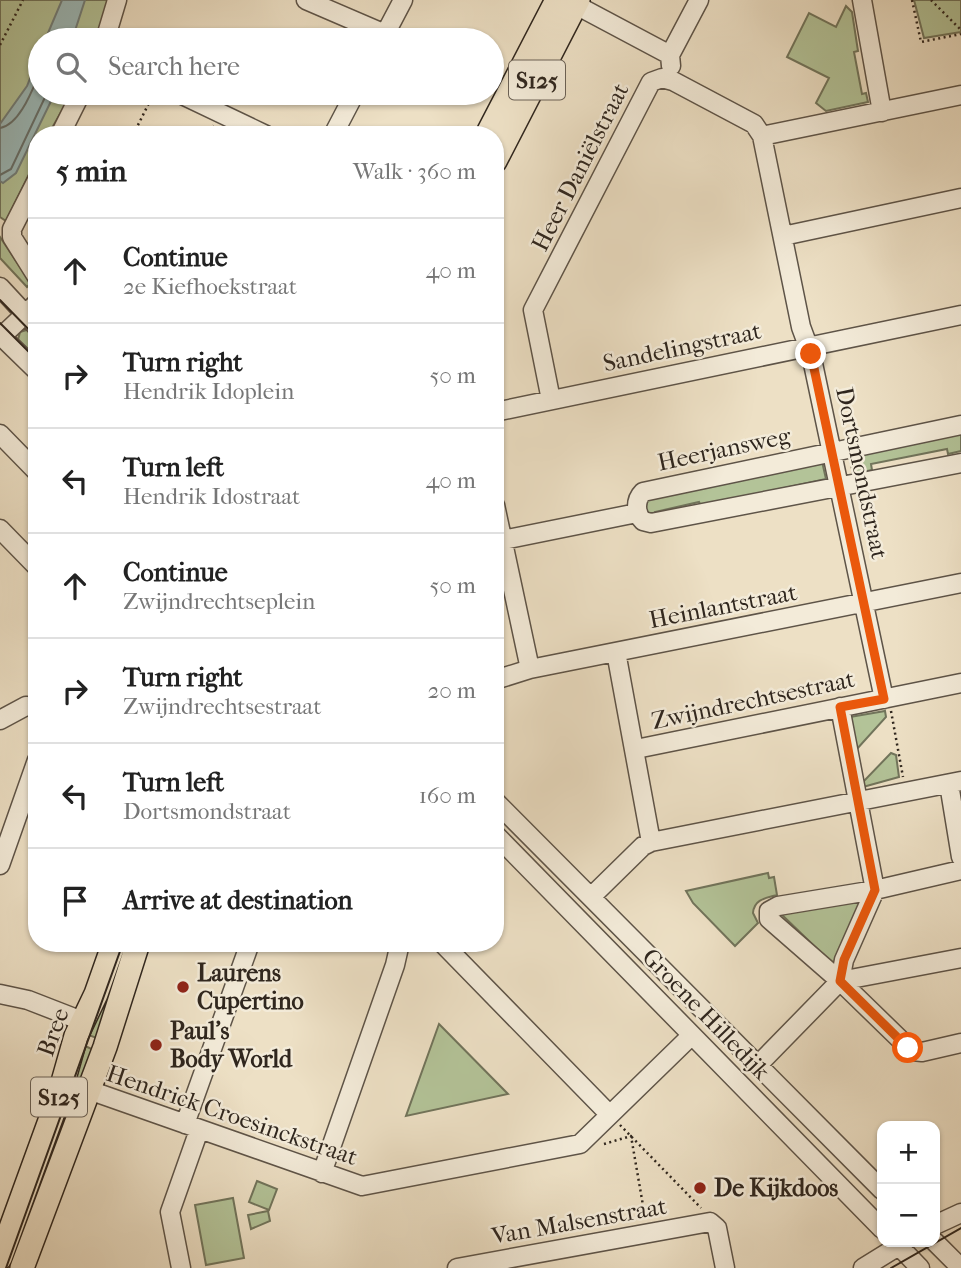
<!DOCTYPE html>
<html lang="en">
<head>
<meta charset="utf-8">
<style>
  :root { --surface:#fff; --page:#f2f2f2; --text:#222; --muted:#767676; --line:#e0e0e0 }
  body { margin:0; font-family:"IM FELL French Canon",serif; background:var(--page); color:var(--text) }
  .controls { position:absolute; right:21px; bottom:21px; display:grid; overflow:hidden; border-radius:14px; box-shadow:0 2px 5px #0004 }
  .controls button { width:63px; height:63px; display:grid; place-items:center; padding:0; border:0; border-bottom:2px solid var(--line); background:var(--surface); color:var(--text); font:35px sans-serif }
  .stop { position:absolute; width:21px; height:21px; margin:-16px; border:5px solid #ea580c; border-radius:50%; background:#fff }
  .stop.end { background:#ea580c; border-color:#fff; box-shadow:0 2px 7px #0008 }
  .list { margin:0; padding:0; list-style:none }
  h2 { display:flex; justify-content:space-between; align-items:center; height:91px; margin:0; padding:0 28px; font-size:30px }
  h2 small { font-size:23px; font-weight:400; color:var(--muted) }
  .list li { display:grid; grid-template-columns:46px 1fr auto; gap:21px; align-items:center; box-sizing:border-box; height:105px; padding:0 28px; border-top:2px solid var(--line) }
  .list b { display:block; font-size:26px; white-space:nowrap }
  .list p { margin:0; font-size:23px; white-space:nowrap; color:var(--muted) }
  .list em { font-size:23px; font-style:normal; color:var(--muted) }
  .icon { flex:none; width:38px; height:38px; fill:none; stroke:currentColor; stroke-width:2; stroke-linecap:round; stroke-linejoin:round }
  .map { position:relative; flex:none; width:961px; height:1268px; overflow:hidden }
  .search { position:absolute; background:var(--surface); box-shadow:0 2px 5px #0004; left:28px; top:28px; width:476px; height:77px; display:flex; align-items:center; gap:18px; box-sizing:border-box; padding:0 24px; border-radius:38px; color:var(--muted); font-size:26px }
  .panel { position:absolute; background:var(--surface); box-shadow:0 2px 5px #0004; left:28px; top:126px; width:476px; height:826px; border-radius:28px }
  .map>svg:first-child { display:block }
</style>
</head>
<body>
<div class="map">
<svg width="961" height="1268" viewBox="0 0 961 1268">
  <rect width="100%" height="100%" fill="#ede0c5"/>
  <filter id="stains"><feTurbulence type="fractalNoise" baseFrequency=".00286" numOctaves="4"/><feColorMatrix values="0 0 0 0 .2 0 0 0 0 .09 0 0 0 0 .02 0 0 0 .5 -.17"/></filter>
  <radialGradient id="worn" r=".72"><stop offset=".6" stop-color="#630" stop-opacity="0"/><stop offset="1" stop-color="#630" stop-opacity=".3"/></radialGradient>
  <!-- green -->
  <path fill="#b3c398" stroke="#71745b" stroke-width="2" d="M0,0H108L98,40H40V93H72L48,135H37V158L6,221L0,217Z
    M914,0H961V32L924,38Z
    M846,6L852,12L858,51L854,52L862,94L866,93L868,102L826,111L816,103L829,78L787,57L809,13L836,27Z
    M0,237L31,283L27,287L0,258Z
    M33,328L37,332V365L17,344L20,332Z
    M961,429V451L948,454L947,449L871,464L872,470L853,474L848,450Z
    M821,457L826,479L701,506L699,502L655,512V516L647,518L643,496Z
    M885,711L886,717L856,750L850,717Z
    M891,753L896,755L899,777L863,787L862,783Z
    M768,873L769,878L774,877L777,895C766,898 754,899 753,913L758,923L735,946L693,903L686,891Z
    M863,895L864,901L835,966L779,912Z
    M118,943H133L102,1040L83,1033Z
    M439,1024L508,1094L406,1116Z
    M81,1044L98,1052L16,1268H1Z
    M257,1181L277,1189L269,1210L249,1202Z
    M233,1198L244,1258L206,1265L195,1205Z
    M268,1211L270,1221L251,1229L248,1215Z"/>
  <!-- water -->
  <path fill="#9bbbbc" stroke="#707f7d" stroke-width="2" d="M62,0H85L72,40H45Z
    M40,53V93H55L16,173L3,183L0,181V124L27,86Z"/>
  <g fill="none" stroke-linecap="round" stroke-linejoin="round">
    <!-- shore -->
    <path stroke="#65706d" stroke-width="2" d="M0,128C20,125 33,88 40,72
      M0,175L11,169L47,93"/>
    <defs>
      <path id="minor" d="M306,0L385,34
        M862,0L882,112
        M576,5L670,55
        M105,40L117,0
        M382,40L403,0
        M671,66L670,55L699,0
        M178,93L266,135
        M60,135L81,93
        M333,135L355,93
        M762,136L961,95
        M37,180L12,229V237L37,277
        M783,236L961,198
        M0,287L37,327
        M0,335L37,371
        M0,338L37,303
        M551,400L533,310L651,82L662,78L673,81L754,124L762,136L801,327L811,354L884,699
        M495,412L961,315
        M961,425L643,492C635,500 635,513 643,521L651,523L961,463
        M0,434L37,472
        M495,505L530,669
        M0,529L37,567
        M503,540L637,513
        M616,652L651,842
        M495,680L530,669L961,583
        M840,707L875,890L961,870
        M0,720L26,706L37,707
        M636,749L961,683
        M949,784L961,857
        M495,801L882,1190
        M495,834L882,1229
        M0,865L37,760
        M591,897L643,846L651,842L961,781
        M442,943L609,1114
        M840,981L844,960L875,890L778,906L769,911V919L840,981L912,1051L922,1052L961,1043
        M0,994L28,1000L82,1021
        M757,1066L840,981L961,958
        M86,1089L362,1186L580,1144L692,1035
        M185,1124L250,943
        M322,1173L395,965L400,943
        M935,1225L961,1213
        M895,1242L920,1268
        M935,1242L961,1268
        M181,1268L170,1212L199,1130
        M457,1268L710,1222L717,1228L725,1268
        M863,1268L905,1242"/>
      <path id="major" d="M487,135L557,0
        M495,161L578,0
        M0,1258L59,1096L76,1036L96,994L114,943
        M22,1268L105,1047L138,943"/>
    </defs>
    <!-- minor casing -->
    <use href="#minor" stroke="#5e5448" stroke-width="21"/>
    <!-- major casing -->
    <use href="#major" stroke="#2f261e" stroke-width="26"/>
    <!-- path -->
    <path stroke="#2f261e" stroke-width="2.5" stroke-dasharray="2 3.5" stroke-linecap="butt" d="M912,0L921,42L961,34
      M931,0L961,30
      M0,45L23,0
      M133,135L154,93
      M208,135L213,125
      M495,190L502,178
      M891,711L903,777
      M620,1125L701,1208
      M604,1144L631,1136L645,1217"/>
    <!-- minor -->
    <use href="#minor" stroke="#f3ebd9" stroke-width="18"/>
    <!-- major -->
    <use href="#major" stroke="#ede0c5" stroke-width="23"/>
    <!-- tram -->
    <path stroke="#2f261e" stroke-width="2" d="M0,300L37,338
      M0,323L37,360
      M6,1268L123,943
      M891,1268L961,1228"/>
  </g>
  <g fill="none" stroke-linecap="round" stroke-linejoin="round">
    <!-- route -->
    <path stroke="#ea580c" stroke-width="9" d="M811,354L884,699L840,707L875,890L844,960L840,981L908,1048"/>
  </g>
  <!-- markers -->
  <g fill="#8f2418" stroke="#f3ebd9" stroke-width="2.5">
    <circle cx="183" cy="987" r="7"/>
    <circle cx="156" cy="1045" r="7"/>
    <circle cx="700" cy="1188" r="7"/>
  </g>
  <g text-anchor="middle" stroke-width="5" stroke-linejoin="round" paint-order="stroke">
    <!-- shield labels -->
    <g fill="#f3ebd9" stroke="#6a6156" stroke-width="2">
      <rect x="509" y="60.5" width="56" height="39" rx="5"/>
      <rect x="31" y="1077.5" width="56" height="39" rx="5"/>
    </g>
    <g font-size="23" font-weight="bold" fill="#2f261e">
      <text x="537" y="88">S125</text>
      <text x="59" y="1105">S125</text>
    </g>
    <!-- street labels -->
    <g font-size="24" fill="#2f261e" stroke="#f3ebd9">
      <text transform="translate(580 167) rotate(-63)" y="8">Heer Daniëlstraat</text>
      <text transform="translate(682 347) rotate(-12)" y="8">Sandelingstraat</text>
      <text transform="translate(724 449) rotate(-12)" y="8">Heerjansweg</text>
      <text transform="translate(862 473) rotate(78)" y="8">Dortsmondstraat</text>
      <text transform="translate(723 606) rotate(-11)" y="8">Heinlantstraat</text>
      <text transform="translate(753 700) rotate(-12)" y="8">Zwijndrechtsestraat</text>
      <text transform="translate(706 1014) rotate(46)" y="8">Groene Hilledijk</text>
      <text transform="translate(53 1032) rotate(-70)" y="8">Bree</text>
      <text transform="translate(232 1115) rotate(19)" y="8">Hendrick Croesinckstraat</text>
      <text transform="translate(579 1221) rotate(-10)" y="8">Van Malsenstraat</text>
    </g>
    <!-- poi labels -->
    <g font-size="24" font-weight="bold" fill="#2f261e" stroke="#f3ebd9" text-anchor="start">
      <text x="197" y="981">Laurens<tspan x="197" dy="28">Cupertino</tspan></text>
      <text x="170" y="1039">Paul's<tspan x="170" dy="28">Body World</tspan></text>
      <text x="714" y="1196">De Kijkdoos</text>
    </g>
  </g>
  <rect width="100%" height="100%" filter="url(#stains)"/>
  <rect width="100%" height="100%" fill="url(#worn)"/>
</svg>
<div class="controls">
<button>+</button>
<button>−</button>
</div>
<div class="stop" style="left:908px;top:1048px"></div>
<div class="stop end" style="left:811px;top:354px"></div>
<div class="search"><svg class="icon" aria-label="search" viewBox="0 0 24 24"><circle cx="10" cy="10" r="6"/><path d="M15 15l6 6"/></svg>Search here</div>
<section class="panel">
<h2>5 min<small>Walk · 360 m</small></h2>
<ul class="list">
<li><svg class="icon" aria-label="ahead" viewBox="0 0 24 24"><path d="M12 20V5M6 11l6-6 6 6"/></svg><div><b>Continue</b><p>2e Kiefhoekstraat</p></div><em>40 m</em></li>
<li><svg class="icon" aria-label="right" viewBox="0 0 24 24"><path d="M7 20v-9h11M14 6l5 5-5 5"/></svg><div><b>Turn right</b><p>Hendrik Idoplein</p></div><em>50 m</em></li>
<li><svg class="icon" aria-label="left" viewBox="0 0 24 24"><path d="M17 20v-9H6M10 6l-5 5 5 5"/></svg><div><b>Turn left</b><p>Hendrik Idostraat</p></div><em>40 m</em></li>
<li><svg class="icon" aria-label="ahead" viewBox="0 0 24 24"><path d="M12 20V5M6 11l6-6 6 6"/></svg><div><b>Continue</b><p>Zwijndrechtseplein</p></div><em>50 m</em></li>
<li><svg class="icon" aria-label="right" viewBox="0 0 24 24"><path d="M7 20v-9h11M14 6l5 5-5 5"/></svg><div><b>Turn right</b><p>Zwijndrechtsestraat</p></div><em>20 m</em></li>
<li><svg class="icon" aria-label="left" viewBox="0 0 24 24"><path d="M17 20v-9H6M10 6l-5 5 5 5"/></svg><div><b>Turn left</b><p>Dortsmondstraat</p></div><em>160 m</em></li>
<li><svg class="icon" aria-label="arrive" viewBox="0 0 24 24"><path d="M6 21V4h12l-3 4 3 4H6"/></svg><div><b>Arrive at destination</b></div></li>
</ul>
</section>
</div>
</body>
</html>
